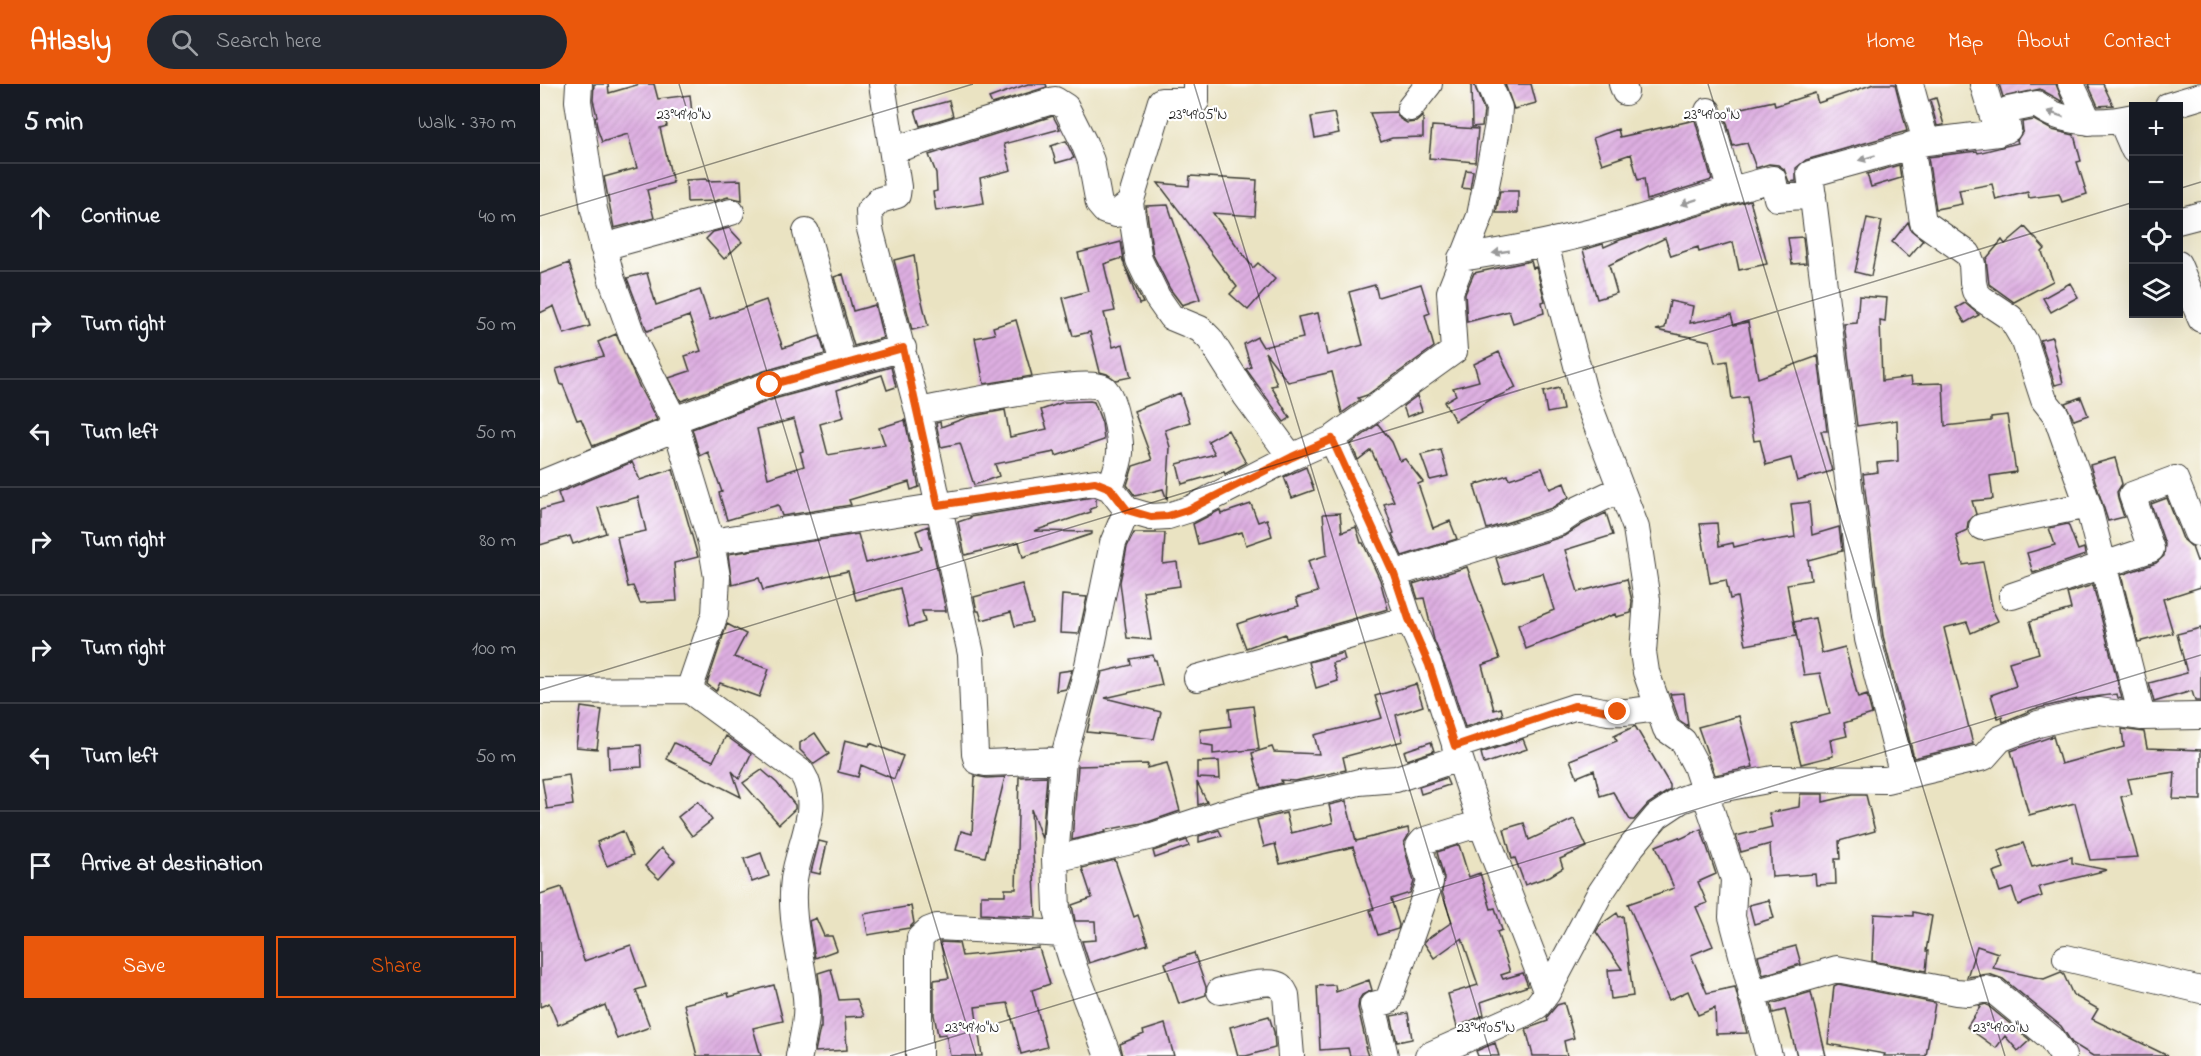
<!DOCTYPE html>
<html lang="en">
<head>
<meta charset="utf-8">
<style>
  :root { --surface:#171b24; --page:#242831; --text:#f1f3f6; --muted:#9ea1a6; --line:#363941; --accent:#ea580c }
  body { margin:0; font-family:"Indie Flower",sans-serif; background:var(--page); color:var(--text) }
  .controls { position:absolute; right:18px; top:18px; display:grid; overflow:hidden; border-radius:0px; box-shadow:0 6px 24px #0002 }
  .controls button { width:54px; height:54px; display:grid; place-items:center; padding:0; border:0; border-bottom:2px solid var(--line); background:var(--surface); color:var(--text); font:30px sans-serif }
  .stop { position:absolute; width:18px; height:18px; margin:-14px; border:4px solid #ea580c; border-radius:50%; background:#fff }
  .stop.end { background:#ea580c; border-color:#fff; box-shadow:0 2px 6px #0008 }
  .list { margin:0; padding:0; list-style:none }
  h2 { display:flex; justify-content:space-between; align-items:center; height:78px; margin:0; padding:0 24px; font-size:26px }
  h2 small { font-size:20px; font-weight:400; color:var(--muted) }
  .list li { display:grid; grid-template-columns:39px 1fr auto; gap:18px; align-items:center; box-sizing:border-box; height:108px; padding:0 24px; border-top:2px solid var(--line) }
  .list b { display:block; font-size:22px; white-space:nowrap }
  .list em { font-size:20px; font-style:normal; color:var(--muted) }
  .actions { display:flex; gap:12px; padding:18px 24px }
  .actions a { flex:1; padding:14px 0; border:2px solid var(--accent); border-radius:0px; text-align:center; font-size:21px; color:var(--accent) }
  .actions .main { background:var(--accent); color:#fff }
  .icon { flex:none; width:33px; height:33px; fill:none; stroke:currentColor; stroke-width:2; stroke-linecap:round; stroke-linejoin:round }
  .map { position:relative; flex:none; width:1661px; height:972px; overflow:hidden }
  header { display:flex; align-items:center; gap:36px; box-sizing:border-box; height:84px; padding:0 30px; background:var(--accent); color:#fff }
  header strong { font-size:28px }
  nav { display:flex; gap:33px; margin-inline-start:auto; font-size:21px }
  .search { width:420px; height:54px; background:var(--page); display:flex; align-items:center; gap:15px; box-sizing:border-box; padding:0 21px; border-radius:33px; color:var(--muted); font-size:22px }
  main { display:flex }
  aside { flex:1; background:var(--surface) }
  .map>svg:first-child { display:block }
</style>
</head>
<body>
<header>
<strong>Atlasly</strong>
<div class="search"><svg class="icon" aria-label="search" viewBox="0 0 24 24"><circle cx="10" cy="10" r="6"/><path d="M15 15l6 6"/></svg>Search here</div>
<nav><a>Home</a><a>Map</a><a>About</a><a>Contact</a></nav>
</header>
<main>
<aside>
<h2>5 min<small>Walk · 370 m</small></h2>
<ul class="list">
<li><svg class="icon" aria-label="ahead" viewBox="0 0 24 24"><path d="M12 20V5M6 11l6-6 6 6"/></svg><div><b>Continue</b></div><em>40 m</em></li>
<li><svg class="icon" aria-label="right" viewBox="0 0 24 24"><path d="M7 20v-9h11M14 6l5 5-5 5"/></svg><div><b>Turn right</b></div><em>50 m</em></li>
<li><svg class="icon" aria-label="left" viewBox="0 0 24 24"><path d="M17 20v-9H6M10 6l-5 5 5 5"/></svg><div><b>Turn left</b></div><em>50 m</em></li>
<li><svg class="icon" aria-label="right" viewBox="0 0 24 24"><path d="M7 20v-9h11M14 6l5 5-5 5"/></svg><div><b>Turn right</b></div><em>80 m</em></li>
<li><svg class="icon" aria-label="right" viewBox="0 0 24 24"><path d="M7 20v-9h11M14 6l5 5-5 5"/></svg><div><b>Turn right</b></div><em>100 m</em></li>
<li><svg class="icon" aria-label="left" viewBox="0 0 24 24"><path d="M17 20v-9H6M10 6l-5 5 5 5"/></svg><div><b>Turn left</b></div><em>50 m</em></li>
<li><svg class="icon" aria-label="arrive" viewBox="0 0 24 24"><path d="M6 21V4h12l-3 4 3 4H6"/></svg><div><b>Arrive at destination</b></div></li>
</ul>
<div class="actions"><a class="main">Save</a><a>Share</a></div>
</aside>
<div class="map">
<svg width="1661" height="972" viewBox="0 0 1661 972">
  <defs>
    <pattern id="building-hatch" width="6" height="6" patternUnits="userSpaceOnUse" patternTransform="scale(1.5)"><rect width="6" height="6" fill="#ddaee1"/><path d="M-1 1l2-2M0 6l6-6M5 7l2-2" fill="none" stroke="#bd95c0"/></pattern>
  </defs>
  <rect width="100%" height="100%" fill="#fff"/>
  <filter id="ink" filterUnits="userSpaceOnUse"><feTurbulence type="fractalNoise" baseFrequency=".0167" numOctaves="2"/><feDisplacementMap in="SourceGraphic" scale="12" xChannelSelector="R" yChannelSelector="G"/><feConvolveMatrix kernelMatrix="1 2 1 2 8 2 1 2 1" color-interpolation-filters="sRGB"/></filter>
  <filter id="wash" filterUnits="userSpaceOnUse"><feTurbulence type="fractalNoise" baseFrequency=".008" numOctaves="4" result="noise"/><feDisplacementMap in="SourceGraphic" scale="24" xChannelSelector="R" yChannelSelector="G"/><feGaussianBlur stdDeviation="1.35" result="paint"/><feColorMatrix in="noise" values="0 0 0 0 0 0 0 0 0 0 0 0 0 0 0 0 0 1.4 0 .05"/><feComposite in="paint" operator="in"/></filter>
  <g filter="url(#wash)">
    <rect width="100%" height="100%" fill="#eae3c2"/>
    <g id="blocks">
      <!-- building -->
      <path fill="url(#building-hatch)" fill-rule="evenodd" d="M54,0H68L69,9L100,0H114L118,15L150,11L152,29L125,34L127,42L120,44L133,99L107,106L114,134L74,144L64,93L97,84L88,50L62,58L58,47L55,33L57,32L53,16Z
        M488,0H506L507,3L452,20L449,14Z
        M931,0H934L944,27L942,42L932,43Z
        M965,0H991L996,19L974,25Z
        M1334,0H1355L1367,47L1266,76L1256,84V97L1249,98L1244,85L1238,81L1229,80L1216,84L1207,59L1193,62L1184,28L1234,17L1235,22L1275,9L1278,19Z
        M1459,0H1516L1523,18L1500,5L1463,13Z
        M1548,0H1563L1573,21L1558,22Z
        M1396,14L1404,41L1397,42L1390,16Z
        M409,17L413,32L380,42L375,26Z
        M856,28L860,35L867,39L876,38L883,32V53L852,54L841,58L830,29Z
        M794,29L799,49L775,54L771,33Z
        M513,32L520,45L464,60L471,86L440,94L444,119L396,127L393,108L397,107L396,89L389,71Z
        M1155,36L1172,96L1107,116L1104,94L1098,96L1091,70L1062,80L1053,54L1078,45L1080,53Z
        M1494,36L1512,46L1534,51L1541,77L1537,78L1547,110L1522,118L1519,110L1489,114L1488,108L1456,116L1452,100L1419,106L1422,120L1396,125L1388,73L1437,67L1438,69L1478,59L1477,56L1483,47L1482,38Z
        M892,42L938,45L935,78L889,74Z
        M526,57L534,74L516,79L511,62Z
        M1359,81L1361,94L1331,103L1327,90Z
        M926,86L933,87L930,105L922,104Z
        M650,92L717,96L715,132L673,129L713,184L718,179L735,195L708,226L690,210L697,203L618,99L649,102Z
        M166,95L167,97L201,96L202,116L188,113L175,117L147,118L146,96Z
        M960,107H978V129H956Z
        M1210,116L1227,180L1199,186L1193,158L1159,168L1158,163L1131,172L1125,154L1069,181L1077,209L1057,215L1043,166L1063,160L1064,163L1080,156Z
        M628,121L660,215L642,221L630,205L613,171L606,122Z
        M1327,134L1342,137L1331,192L1315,188Z
        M1368,138L1371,146L1383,156L1369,173L1352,158Z
        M1485,143L1505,165L1502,168L1513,197L1474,218L1449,200L1446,175L1462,156L1465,160Z
        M189,144L202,158L184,175L166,155L173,148Z
        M1263,153L1266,179L1252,180L1248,154Z
        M581,158L585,182L603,219L599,220L582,174L564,180L575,227L564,229L573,263L583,260L591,293L576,296L567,290L560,288L550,248L533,252L523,214L548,207L538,169Z
        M374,171L378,201L388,242L372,246L354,176Z
        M991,177L993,184L996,183L1005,217L1002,218L1004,229L973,239L969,227L927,238L925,210L934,189Z
        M29,179L50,242L24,250L14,222L0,229V190Z
        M107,189L116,221L160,206L170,236L226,216L243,264L280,252L285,270L224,287L141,317L129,294L150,287L145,272L161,267L149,232L107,247L87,194Z
        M303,190L313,227L335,221L343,254L314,262L294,193Z
        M1530,199L1538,213L1511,228L1503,214Z
        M881,200L890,229L885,231L894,263L827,311L818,314L820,316L802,329L792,288L748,298L725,268L737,301L731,302L750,334L744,338L706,285L711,283L704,260L717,253L723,263L763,254L758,233L778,229L787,271L823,261L809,208L835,201L838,213Z
        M1319,212L1347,214L1345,238L1340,237L1342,297L1371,293L1372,300L1403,299L1405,342L1451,337V333L1467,331L1476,388L1450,392L1453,415L1432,417L1436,430L1428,438L1427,446L1416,451L1423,481L1443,478L1453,527L1458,537L1431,549L1427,538L1404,544L1433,660L1374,674L1343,552L1323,390L1338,388L1337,379L1358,377L1357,336L1317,342L1304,240L1317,239Z
        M1130,217L1153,222L1150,239L1191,231L1194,241L1208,238L1218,294L1278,272L1287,347H1281L1292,387L1257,397L1251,374L1226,381L1220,356L1214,357L1207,313L1192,315L1187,277L1175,279L1170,257L1116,246L1125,244Z
        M1425,219L1439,231L1425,239L1416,224Z
        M476,236L492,292L444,300L435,254L455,250L453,243Z
        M76,250L100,304L117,336L53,362L41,335L37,336L23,301H21L16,285L64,272L58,258Z
        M1512,253L1523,299L1515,301L1500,256Z
        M959,268L976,304L950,316L915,337L904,318L916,311L913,304L939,297L934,280Z
        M351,283L356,303L347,306L342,291L297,306L304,333L280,340L288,371L345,361L339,344L365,336L379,403L371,406L369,398L309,416L311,421L242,432L238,421L187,436L179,409L182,408L168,368L160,372L152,345L234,315ZM254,335L263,367L260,368L264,382L228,394L217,345Z
        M1019,304L1023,326L1007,329L1003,308Z
        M640,309L650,338L625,346L630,363L627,416L623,405L595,412L587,401L593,382L612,376L594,327Z
        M877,312L882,327L867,333L863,322Z
        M1541,313L1548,331L1534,336L1525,319Z
        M550,317L554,318L562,339L564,356L516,372L515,368L455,380L459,392L434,401L420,359L401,363L396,339L400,338L401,343L428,333L465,326L470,353L507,345L501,326L524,318Z
        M838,340L852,358L860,377L865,375L883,398L878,400L893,444L910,437L917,455L862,472L852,450L854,449L844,420L854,417L831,366L818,376L811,360Z
        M688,346L706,379L685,390L684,388L642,400L637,380L675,370L668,357Z
        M901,366L908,392L890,396L881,371Z
        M1575,374L1582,400L1577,408L1578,415L1584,433L1568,437L1550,381Z
        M92,378L100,396L133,385L134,389L158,473L134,479L137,517L100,519L93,502L88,503L77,453L106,447L98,413L58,424L66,449L33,460L30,452L0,461V426L22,420L18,409Z
        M766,383L774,406L752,414L744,393Z
        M1002,384L1010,405L1024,399L1029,413L1012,424L947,445L934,401L968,391L969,395Z
        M553,413L556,415V423L550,425L551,428L494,447L552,448V450L483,473L479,458L425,471L418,438L430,434V433Z
        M1627,414L1643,455L1652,463L1657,477L1661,475V503L1623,515L1633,549L1598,558L1581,491L1616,479L1624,472L1625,460L1611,420Z
        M1269,418L1272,451L1299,443L1302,467L1268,476L1271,496L1247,500L1256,552L1206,561L1197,513L1190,515L1186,496L1170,499L1160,440L1177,439L1179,462L1193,459L1194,463L1223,456V458L1255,453L1251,420Z
        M711,420L718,438L727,435L732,452L706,461L702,448L658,460L653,440L680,426L681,430Z
        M800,429L802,448L816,443L821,459H823L840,496L848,525L746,554L745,550L706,564L697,540L718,533L759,522L756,514L778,508L768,477L787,471L783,430Z
        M1066,429L1073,451L1025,466L1038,508L1087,495L1092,517L1091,529L1076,533L1075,530L986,565L978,541L1014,526L1003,489L964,499L956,474L1024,452L1043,440Z
        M1528,440L1538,466L1544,464L1545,471L1493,489L1487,469L1515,461L1509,444Z
        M388,442L406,527H382L385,538L369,543L360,504L316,516L308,487L223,506L219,494L192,501L188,470L318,450L326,479L382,465L376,447Z
        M594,449H625L623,480L637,478L640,502L603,507L611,556L587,554L580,498L587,463Z
        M927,483L960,575L942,581L954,626L961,624L963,631L925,643L909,593L894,556L884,514L878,515L873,500Z
        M482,500L492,538L475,542L471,528L442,536L439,527H437L434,513Z
        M1553,501L1582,615L1578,614L1577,610L1538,615L1494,625L1463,638L1462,633L1458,634L1451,611L1476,602L1469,578L1499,569L1490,537L1531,525L1527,509Z
        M522,511L547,513L539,550L520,549Z
        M1275,534L1282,569L1305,563L1318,614L1327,611L1332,630L1304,639L1307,652L1290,656L1293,672L1261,680L1251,640L1290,630L1280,589L1264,591L1254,538Z
        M187,540L206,550L194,573L229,585L219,613L180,599L176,607L167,600Z
        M1661,544V617H1655L1652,607L1614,618L1609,599L1647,589L1637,550Z
        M803,569L805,576L792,579L798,597L776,604L769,578Z
        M613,571L614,576H616L622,601L565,614L621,628L614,655L547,648L562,588L591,581L590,575Z
        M532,586L526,605L516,607L518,588Z
        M876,600L883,622L856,631L863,657L803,673L806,686L755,697L741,696L742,699L721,704L712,669L732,663L734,668L779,670L774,651L842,634L835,612Z
        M1144,609L1148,642L1139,636L1130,610Z
        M713,622L719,665L673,670V662L661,660L660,646L691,642L689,625Z
        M41,623L62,626L57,665L36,663Z
        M1199,632L1213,683L1175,691L1158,643Z
        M1095,642L1130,701V706L1108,720L1094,736H1090L1073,708L1060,712L1054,686L1037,693L1030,676L1077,657L1074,652Z
        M1582,645L1604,648L1607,664L1661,666V716L1633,715L1635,688L1588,695L1592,710L1581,713L1598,773L1550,776L1535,719L1489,731L1471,667L1513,652L1521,680L1584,663Z
        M275,649L289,670L274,680L260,666V659Z
        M186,652L211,670L199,695L192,687L201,713L126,675L134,659L173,677Z
        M983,655L987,665L944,680L941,669Z
        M305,656L329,662L330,659L363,672L354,695L321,681L318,693L298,688Z
        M891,658L894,667L867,676L864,667Z
        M101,661L102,683L69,685L68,663Z
        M679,677L680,695L657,694V678Z
        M627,679L640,727L608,738L565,746L566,748L532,756L538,682L608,680L607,684Z
        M222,686L237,699L255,721V725L239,740L203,699Z
        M29,691L33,721L7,725L2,695Z
        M435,692L447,694L465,693L445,773L416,766L421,747L432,750Z
        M507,692L502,755L491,725L496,833L441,830V811H465V805H476L479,693Z
        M906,694L909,701L881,710L879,703Z
        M657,698L667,718L658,721Z
        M1260,710H1283V718L1313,711H1326L1335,747L1299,757L1300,775H1295L1296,800L1276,801L1275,790L1232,793L1230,760L1201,768L1196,752L1232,743L1229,729L1259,723Z
        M158,717L172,736L152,752L138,733Z
        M806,717L816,757L868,744L869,750L864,759L865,766L874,798L870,809L851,815L859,841L858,845L838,851L830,826L834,825L813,763L740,780L735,760L724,763L717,736L746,729L751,749L793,739L789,721Z
        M1034,735L1047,763L1020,775L1023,784L1010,792L985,801L975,774L972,775L964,745L984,739L989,756Z
        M1161,745L1176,790L1158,798L1167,819L1156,823L1173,862L1151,871L1167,909L1195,903L1207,949L1176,950L1175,924L1158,931L1148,907L1129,916L1088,820L1134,804L1116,762L1139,753L1140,755Z
        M679,746L682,752L659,758V752Z
        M83,747L93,771L67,782L57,758Z
        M647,756L649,762L615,774L613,767Z
        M279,757L287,759L280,790L271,788Z
        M1483,759L1492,783L1532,773V779L1567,786L1499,803L1502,812L1478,821L1472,804L1460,808L1453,788L1464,784L1458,767Z
        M919,761L929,793L940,789L951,825L955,824L962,846L957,848L970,888L961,891L963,895L983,889L988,902L941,918L944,931L917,943L908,910L938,901L922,854L894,874L884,859L886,856L912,838L902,808L904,794L897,768Z
        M121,764L135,777L119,795L105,782Z
        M221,769L229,792L212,798L204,775Z
        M575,776L594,833L598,831L608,860L549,879L542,857L556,856L555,837H535L532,821L552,814L542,784Z
        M22,803L44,877L91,861L106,903L96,906L110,943L77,955L65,921L18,941L9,919L0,923V810Z
        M1229,816L1234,834L1214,840L1209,821Z
        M371,822L374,839L369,844L328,851L324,830Z
        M1373,828L1392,832L1386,867H1388L1386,887L1332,877L1334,830L1373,832Z
        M1077,829L1079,833L1083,832L1093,912L1071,915L1068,886L1082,885L1056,848L1060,841Z
        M276,834L284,852H292L297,866L275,874L269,837Z
        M400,858L419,859L422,872L499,864L510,900L492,906L507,963L481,970L468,919L435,923L442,972H410L406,950L398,951L394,931V896L409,894Z
        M1256,862L1261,880L1223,891L1218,872Z
        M1437,862L1458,869L1453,884L1504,895L1521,888L1523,889L1533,911L1558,925L1552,935L1628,972H1553L1532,959L1521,942L1463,895L1449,890L1427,893Z
        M654,869L666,903V911L639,920L625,879Z
        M291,885L299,916L317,915L324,932L305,933L307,966L275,968L280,944H281V912L278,889Z
        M829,896L832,906L822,911L819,916L818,924L827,963H825L828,972H810L808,964L780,966L777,902L795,901L796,908Z
        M1298,900L1395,919L1386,972H1344L1345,970L1288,960L1294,902Z
        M234,901L243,937L213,944L221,972H157L144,920L188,909L189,913Z
        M1271,908L1286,972H1257L1245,926L1233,929L1231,920Z
        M1024,919L1034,954L1024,957L1027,972H993L986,945L1008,937L1007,933L1017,921Z
        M1446,920L1447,921L1490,956L1478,967L1465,952L1456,964L1427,943L1440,923L1439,922Z
        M868,929L872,955L857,958L851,932Z
        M729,932L734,948L735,964L706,972H698L690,943Z
        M625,940L634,972H583L580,960L604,950L603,947Z
        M955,959L959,972H938L936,967Z"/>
    </g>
  </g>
  <g filter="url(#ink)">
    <use href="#blocks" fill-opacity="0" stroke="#3b3a35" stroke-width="1.5"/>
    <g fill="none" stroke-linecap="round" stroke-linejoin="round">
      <defs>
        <path id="street" d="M39,0L38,17L54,126L72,196L96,262L134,336L171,458L177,493L175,530L149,606L262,689C283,723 259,759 254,795C249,834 262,874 266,913C268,933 263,952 259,972
          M342,0L358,103L357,111L340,116L329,127L330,145L378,327L431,570L435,670L437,677L446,679L523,676
          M656,0V17H621L590,119L599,176L617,213L631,233L660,245L670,255L706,312L751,373
          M1082,0L1085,8
          M1370,0L1386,58
          M1443,0L1458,49
          M1531,0L1549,38
          M1628,22L1661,12
          M870,24L889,0
          M1168,27L1190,105
          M1581,36L1594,66
          M1371,61L1383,138L1428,170L1432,180L1433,198L1435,207L1441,214L1471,234L1485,258L1504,316L1516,331L1548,421L1602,633
          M353,66L515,16L526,23L544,59L551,77L559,120L565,127L576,130L590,119
          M1638,137L1661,131
          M266,148L303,280
          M1005,160L1044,308L1096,444L1107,516L1103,568L1106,588L1126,645L1143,657L1156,682L1194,795L1192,833L1229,972
          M63,163L191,128
          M921,174C973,166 1024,156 1074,142C1128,127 1179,108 1233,95L1237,114L1273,111
          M1638,180L1661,235
          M378,327C407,322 546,293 563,304C574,310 581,356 580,369C579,381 574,392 570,404
          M134,336L229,301L363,264
          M792,355L854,490L869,535L889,581L941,739L1007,909
          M0,400L136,344
          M1442,443L1548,421
          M171,458L555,398L570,404L587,426L611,433L628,432L650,425L751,373L792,355L914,267L910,208L940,132L958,40L959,24L949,0
          M854,490L1019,438L1035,427L1081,405
          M1472,512L1611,465L1592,411L1635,395L1657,449L1661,448
          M657,594L869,535
          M0,607L149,606
          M915,662L1034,623C1047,622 1056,626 1068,628C1085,630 1103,625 1119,624
          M1363,692L1328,555L1270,90L1386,58L1458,49L1468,45L1464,32L1468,26L1497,20C1521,41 1564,40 1594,33
          M515,775L612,752L679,730L742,714L784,707L819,698L856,695L919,674
          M1526,874L1661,906
          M680,907C693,905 730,894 740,902C742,903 745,909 746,911L751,972
          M1211,910L1297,885L1416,908L1428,909L1446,905L1454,907L1511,954L1523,972
          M379,972V870L380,854L389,846L397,843L524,850
          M568,972L535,886L521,841L517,826L515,775L523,676L547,586L573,459L587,426
          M845,972L833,921L848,917L890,798L879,762L883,757L941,739
          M888,972L985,929L997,922L1007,909L1059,811L1092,762L1117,732L1141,716L1163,708L1233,695L1346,696L1444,673L1460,655L1498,640L1540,630L1559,627L1602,633L1661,632"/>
      </defs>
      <!-- street casing -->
      <use href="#street" stroke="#3b3a35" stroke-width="28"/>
      <!-- street -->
      <use href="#street" stroke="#fff" stroke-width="26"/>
    </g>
    <!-- one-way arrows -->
    <defs><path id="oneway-solid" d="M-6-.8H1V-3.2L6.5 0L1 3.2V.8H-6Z" transform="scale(1.5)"/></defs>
    <g fill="#999">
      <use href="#oneway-solid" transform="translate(1515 30) rotate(-162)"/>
      <use href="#oneway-solid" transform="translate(1327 74) rotate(164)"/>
      <use href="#oneway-solid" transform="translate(1149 118) rotate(162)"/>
      <use href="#oneway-solid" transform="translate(961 168) rotate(171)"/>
    </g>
  </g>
  <g fill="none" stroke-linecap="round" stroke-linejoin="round" filter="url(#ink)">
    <!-- route -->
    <path stroke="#ea580c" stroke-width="8" d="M230,301L363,264L398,421L555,398L570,404L587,426L611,433L628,432L650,425L752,373L792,355L854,490L869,535L889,581L915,662L1034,622C1049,621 1063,628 1078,628"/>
  </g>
  <!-- ticks -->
  <path fill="none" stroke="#1c1c1c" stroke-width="1.5" stroke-opacity="0.45" d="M139,0L436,972M654,0L951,972M1168,0L1465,972M1638,105L1661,98M0,132L433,0M0,606L1594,118M350,972L1661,571"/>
  <g font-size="15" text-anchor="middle" fill="#1c1c1c" stroke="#fff" stroke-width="4.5" stroke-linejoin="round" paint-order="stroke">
    <text x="144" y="35">23°49'10"N</text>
    <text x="658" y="35">23°49'05"N</text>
    <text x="1172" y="35">23°49'00"N</text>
    <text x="432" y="948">23°49'10"N</text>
    <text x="946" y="948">23°49'05"N</text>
    <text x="1461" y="948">23°49'00"N</text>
  </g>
</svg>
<div class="controls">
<button>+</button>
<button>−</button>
<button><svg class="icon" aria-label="locate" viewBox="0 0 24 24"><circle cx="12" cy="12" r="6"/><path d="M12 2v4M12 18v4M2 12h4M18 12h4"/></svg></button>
<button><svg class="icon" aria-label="layers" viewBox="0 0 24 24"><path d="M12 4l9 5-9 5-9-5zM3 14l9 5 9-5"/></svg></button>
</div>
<div class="stop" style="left:230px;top:301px"></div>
<div class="stop end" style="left:1078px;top:628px"></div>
</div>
</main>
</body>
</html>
